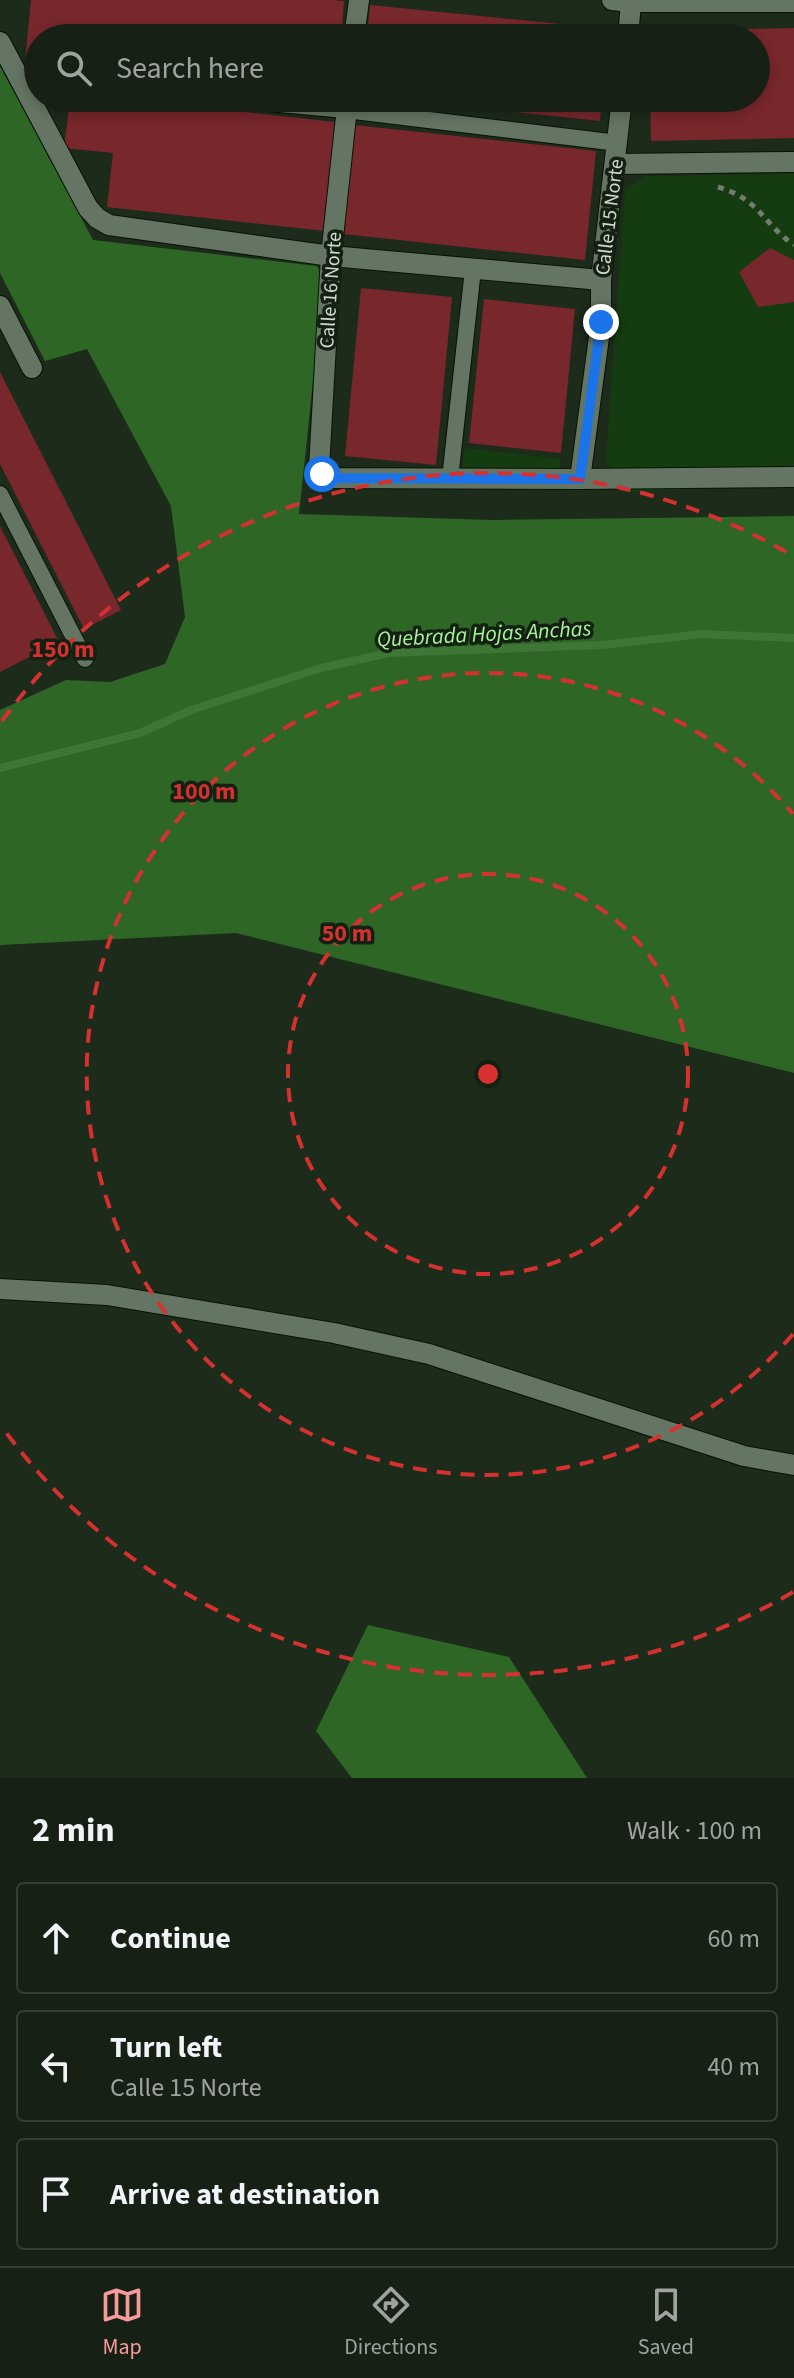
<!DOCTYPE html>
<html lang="en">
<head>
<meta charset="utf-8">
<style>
  :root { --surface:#162014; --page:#1f281d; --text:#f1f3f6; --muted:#9ea3a0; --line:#353e34; --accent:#f59b9a }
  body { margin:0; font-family:"Source Sans 3",sans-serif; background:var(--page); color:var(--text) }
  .stop { position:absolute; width:24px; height:24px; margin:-18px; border:6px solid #1a73e8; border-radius:50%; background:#fff }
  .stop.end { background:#1a73e8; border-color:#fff; box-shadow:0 2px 8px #0008 }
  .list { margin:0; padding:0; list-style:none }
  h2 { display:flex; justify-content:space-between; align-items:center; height:104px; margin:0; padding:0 32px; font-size:34px }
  h2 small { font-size:26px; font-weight:400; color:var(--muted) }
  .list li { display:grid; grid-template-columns:52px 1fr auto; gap:24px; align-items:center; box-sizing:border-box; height:112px; margin:0 16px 16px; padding:0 16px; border:2px solid var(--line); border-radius:8px }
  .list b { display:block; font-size:30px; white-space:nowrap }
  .list p { margin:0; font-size:26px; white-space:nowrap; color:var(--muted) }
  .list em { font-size:26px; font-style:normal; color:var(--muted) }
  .icon { flex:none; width:44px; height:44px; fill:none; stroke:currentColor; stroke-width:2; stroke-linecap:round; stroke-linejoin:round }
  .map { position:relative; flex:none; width:794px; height:1778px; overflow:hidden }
  .search { position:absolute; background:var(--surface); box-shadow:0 4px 12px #0003; left:24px; right:24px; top:24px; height:88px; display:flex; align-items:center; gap:20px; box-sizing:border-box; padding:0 28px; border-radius:44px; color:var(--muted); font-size:30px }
  .sheet { height:488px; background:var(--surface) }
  nav { display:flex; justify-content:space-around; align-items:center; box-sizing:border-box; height:112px; border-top:2px solid var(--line); background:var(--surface); font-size:22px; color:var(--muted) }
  nav a { display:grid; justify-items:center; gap:4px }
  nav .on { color:var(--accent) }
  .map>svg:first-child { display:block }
</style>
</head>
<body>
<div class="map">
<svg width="794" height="1778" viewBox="0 0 794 1778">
  <rect width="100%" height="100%" fill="#1d2b1b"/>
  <!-- green -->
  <path fill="#153c10" d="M794,174V486L621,492L606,460L625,191L645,176Z
    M465,448L560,459V490L464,488L461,471Z"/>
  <!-- forest -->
  <path fill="#2e6626" d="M0,66L93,240L317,266L324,277L299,514L491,520L794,516V1073L236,933L0,945V710L66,680L110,682L165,664L185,617L171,506L87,349L45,361L0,273Z
    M368,1625L509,1657L587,1778H352L316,1731Z"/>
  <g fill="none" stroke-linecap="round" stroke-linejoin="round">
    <!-- stream -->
    <path stroke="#3d7635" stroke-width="8" d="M0,768L140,733L191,710L321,668L389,653L601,645L702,634L794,638"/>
  </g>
  <!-- building -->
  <path fill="#78272c" d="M31,0H331L344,1L341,38H38V62L25,61Z
    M370,5L610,29L609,38H367Z
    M794,28V138L651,141L650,98H756V38H648V31Z
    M70,98H116L336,122L325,231L107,207L113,153L64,148Z
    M403,98H602L600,121L403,100Z
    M354,125L596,151L585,260L343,234Z
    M770,248L794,260V302L758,307L739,272Z
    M361,288L452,297L436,465L345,456Z
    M484,299L575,309L561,453L469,443Z
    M0,372L121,610L84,629L0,464Z
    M0,526L59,642L0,672Z"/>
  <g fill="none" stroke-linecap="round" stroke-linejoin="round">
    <defs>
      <path id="lane" d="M22,81L38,82
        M212,98L346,110L618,143
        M450,479L473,269
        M0,494L85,659"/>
      <path id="street" d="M612,0L631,2H794
        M354,38L359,0
        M628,38L631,2
        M0,42L88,208L97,218L109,225L331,256L601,280
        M348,98L331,256L319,468L322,474L329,478L580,479L794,477
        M616,164L794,162
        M0,306L32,368
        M580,479L601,322V280L622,98
        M0,1289L107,1295L334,1333L429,1354L744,1456L794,1465"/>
    </defs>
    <!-- lane casing -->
    <use href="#lane" stroke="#071306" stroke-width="18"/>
    <!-- street casing -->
    <use href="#street" stroke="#071306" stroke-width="22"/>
    <!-- path -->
    <path stroke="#727d70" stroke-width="5" stroke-dasharray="6 6" stroke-linecap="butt" d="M718,187C760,199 763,224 794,245"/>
    <!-- lane -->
    <use href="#lane" stroke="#657563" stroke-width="16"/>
    <!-- street -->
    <use href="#street" stroke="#657563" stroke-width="20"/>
  </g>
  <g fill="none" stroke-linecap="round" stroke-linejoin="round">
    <!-- route -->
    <path stroke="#1a73e8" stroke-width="10" d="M322,474L329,478L580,479L601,322"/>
  </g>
  <!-- distance rings -->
  <g fill="none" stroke="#d63130" stroke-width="4" stroke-dasharray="14 10">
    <circle cx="488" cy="1074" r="200"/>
    <path d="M793 1334A401 401 0 1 1 793 814"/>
    <path d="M793 1592A601 601 0 0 1 2 1427M2 721A601 601 0 0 1 793 556"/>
  </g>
  <g text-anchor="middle" stroke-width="7" stroke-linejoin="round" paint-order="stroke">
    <!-- street labels -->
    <g font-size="20" fill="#d0d9ce" stroke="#142112">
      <text transform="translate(609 217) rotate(-83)" y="7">Calle 15 Norte</text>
      <text transform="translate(330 290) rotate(-86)" y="7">Calle 16 Norte</text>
    </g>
    <!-- water labels -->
    <g font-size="22" font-style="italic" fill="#a7f59b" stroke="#142112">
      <text transform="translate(484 633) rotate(-3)" y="8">Quebrada Hojas Anchas</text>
    </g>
  </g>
  <circle cx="488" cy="1074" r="12" fill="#d63130" stroke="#142112" stroke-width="4"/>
  <g font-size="24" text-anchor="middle" font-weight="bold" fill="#d63130" stroke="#142112" stroke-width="7" stroke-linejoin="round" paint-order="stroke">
    <text x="63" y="657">150 m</text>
    <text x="204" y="799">100 m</text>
    <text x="347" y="941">50 m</text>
  </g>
</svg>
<div class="stop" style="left:322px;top:474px"></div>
<div class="stop end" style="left:601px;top:322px"></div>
<div class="search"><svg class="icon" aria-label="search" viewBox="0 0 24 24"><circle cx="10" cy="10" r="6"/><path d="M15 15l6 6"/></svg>Search here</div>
</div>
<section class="sheet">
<h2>2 min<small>Walk · 100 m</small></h2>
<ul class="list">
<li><svg class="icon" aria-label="ahead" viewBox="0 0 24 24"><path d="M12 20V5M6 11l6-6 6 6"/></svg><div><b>Continue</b></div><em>60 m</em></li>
<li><svg class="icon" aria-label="left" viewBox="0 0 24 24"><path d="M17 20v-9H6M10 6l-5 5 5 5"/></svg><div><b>Turn left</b><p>Calle 15 Norte</p></div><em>40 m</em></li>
<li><svg class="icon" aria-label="arrive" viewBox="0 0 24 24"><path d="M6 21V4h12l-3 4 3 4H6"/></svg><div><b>Arrive at destination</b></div></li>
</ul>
</section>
<nav>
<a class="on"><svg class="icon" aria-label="map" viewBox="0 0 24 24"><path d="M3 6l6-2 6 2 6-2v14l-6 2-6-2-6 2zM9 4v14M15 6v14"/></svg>Map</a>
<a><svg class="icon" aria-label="directions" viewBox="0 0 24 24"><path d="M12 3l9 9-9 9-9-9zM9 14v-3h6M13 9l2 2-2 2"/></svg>Directions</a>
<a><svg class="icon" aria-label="saved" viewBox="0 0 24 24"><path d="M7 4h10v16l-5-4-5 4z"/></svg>Saved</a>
</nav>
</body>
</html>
